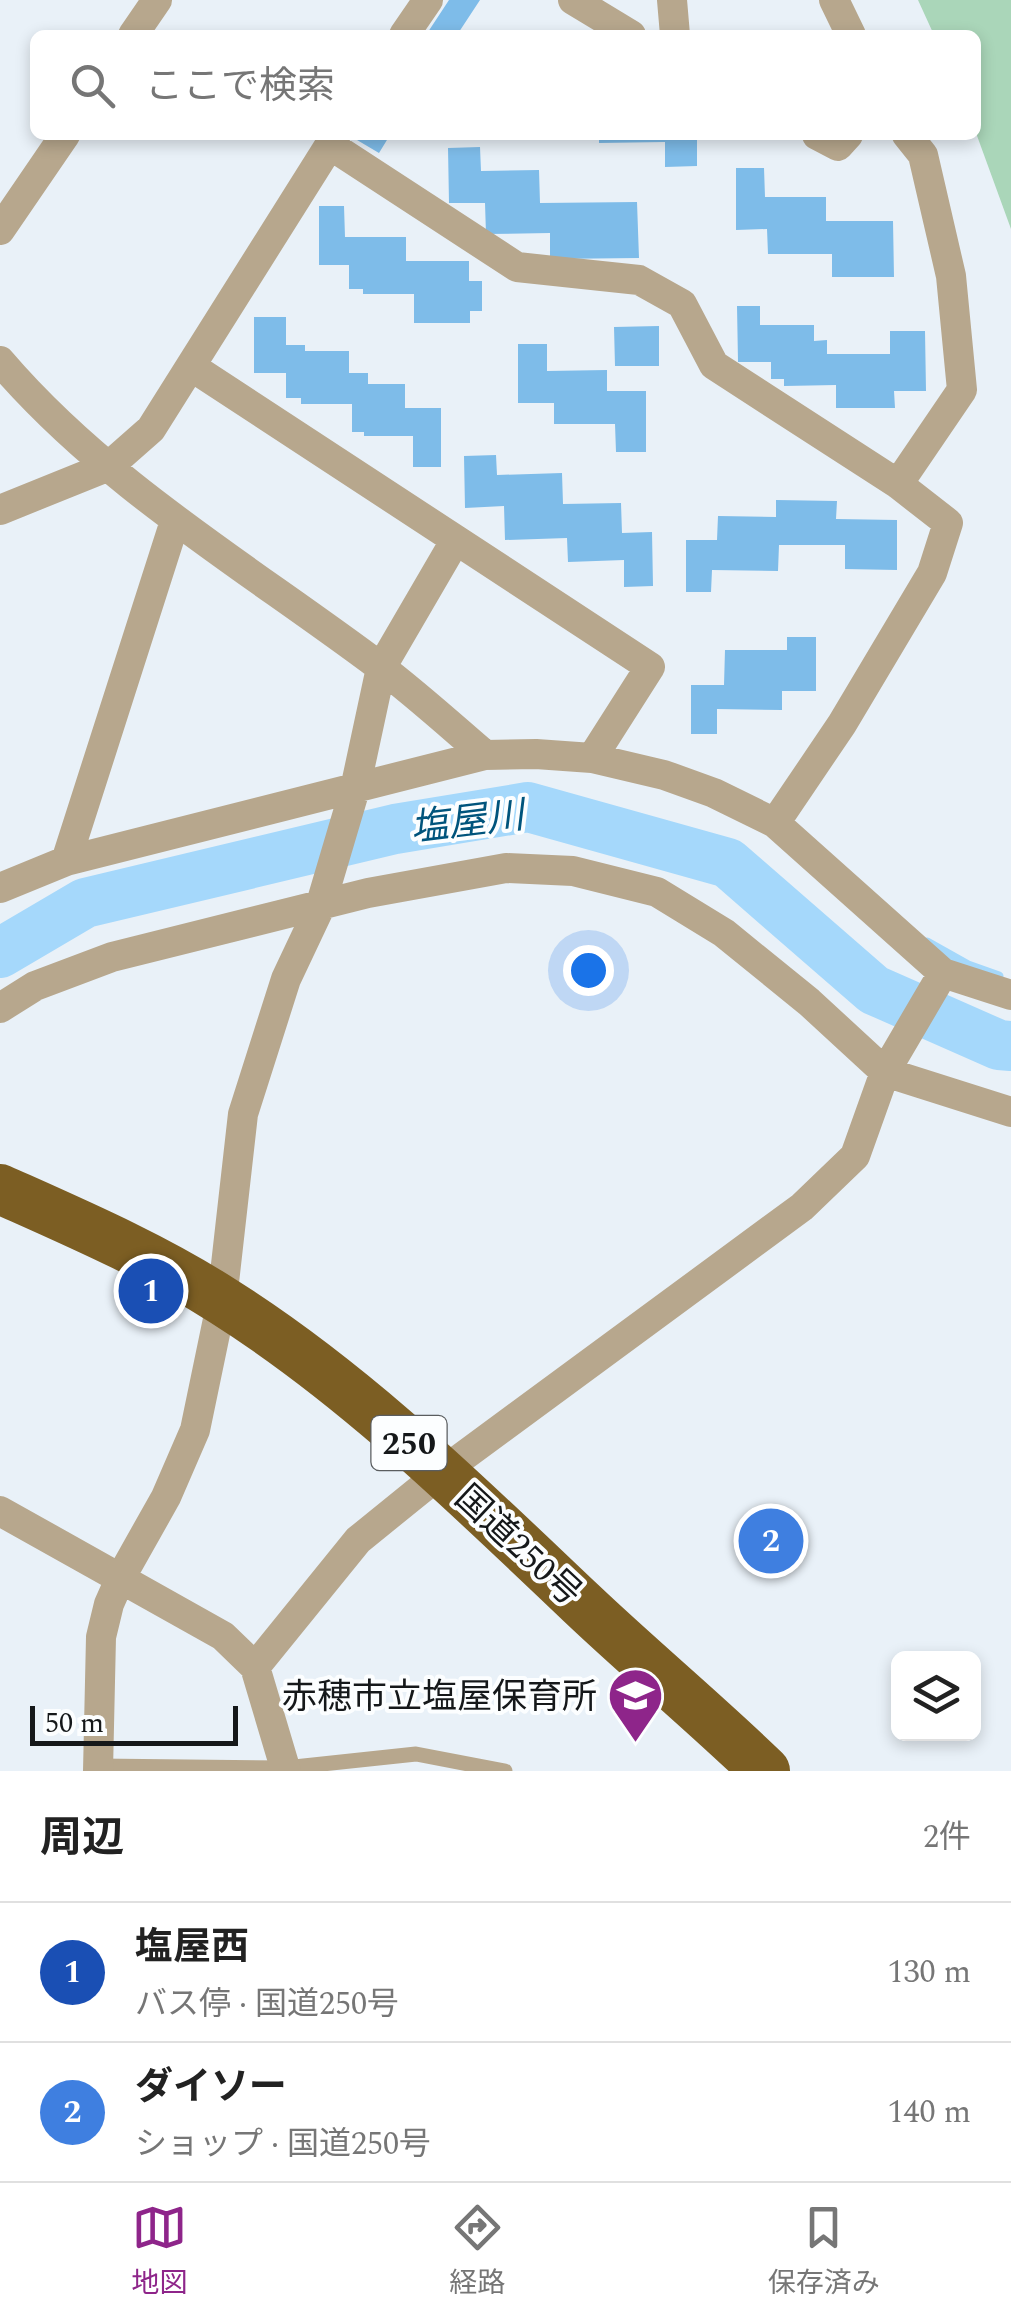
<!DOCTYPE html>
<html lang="ja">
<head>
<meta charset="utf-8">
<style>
  :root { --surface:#fff; --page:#f6f6f6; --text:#222; --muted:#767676; --line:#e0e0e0; --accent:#8e258a }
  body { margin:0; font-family:Spectral,"Noto Sans JP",serif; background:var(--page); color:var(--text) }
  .controls { position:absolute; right:30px; bottom:30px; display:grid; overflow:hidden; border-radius:15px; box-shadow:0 5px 15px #0003 }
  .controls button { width:90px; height:90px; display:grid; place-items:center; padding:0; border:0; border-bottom:2px solid var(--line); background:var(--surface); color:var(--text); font:50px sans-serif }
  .scale { position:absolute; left:30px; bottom:25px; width:208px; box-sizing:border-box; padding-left:10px; border:5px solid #15181a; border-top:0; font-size:28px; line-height:35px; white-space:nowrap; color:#15181a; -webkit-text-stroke:8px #fcfeff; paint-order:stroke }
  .you { position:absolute; left:588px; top:970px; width:35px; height:35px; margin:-25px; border:8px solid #fff; border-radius:50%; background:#1a73e8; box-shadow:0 0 0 15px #1a73e833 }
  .badge { display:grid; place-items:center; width:65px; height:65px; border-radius:50%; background:var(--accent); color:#fff; font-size:32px; font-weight:700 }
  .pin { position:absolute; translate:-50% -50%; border:5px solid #fff; box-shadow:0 2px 10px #0006 }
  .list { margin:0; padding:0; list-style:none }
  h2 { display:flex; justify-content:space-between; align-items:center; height:130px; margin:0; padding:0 40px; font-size:42px }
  h2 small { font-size:32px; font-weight:400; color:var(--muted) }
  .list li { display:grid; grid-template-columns:65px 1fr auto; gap:30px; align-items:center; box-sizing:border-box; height:140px; padding:0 40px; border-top:2px solid var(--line) }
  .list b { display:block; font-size:38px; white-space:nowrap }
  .list p { margin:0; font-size:32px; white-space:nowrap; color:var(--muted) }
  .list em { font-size:32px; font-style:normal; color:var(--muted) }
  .icon { flex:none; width:55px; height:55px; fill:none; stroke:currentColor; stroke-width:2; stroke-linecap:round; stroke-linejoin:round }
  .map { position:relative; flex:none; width:1011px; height:1771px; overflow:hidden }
  .search { position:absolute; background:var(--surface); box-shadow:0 5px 15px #0003; left:30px; right:30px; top:30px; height:110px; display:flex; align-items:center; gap:25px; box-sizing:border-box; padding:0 35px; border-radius:15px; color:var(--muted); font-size:38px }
  .sheet { height:410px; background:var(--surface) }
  nav { display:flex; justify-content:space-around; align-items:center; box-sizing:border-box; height:140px; border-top:2px solid var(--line); background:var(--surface); font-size:28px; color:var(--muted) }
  nav a { display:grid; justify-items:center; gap:5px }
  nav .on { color:var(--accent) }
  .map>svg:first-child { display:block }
</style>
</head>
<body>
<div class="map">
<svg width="1011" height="1771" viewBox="0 0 1011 1771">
  <rect width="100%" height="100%" fill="#e9f1f8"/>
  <!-- green -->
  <path fill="#aad6b9" d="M918,0H1011V229L976,133V35H934Z"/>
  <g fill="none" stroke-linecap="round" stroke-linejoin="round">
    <!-- stream -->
    <path stroke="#a5d8fb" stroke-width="9" d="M927,942L968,965L999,976"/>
    <!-- river -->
    <path stroke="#a5d8fb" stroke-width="50" d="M0,953L85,903L395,829L528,807L728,863L874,990L999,1045L1011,1046"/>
  </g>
  <!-- building -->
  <path fill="#7ebce9" d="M449,0H480L457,35H426Z
    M360,135H390L379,153L357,140Z
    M599,135H697V166L665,167V142L599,143Z
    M480,147L481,171L539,170L540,203L637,202L639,258L550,259V233L486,234L485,203H449L448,148Z
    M736,168H764L765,197H826V221H893L894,277H832V254H768L767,229L736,230Z
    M319,206H344L345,237H406V261H469V281H482V311H470V323H414V294H363V289H349V265H319Z
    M737,306H760V325H814V341L827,340V354H890V331H925L926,391H894L895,408H836V385L784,386V379H771V362H738Z
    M254,317H286V345H305V351H349V373H368V384H405V408H441V467H413V436H364V432H352V404H301V398H286V373H254Z
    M659,326V366H615L614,327Z
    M518,344H547V371L607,370V391H646V452H616L615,424H554V403H518Z
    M496,455L497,475L562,473L563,504L621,503L622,533L652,532L653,586L624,587V560L568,562L567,538L505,540L504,506L465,508L464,456Z
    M776,500L837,501L836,519L897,520V570L845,569V545H779L778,571L712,570L711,592H686V540H717L718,516L776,517Z
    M787,637H816V691H782V710L717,709V734H691V685H724L725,650H787Z"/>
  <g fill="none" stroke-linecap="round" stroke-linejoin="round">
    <!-- service -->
    <path stroke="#b7a78d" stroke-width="15" d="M98,1766L285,1768L416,1754L505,1771"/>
    <!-- minor -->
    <path stroke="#b7a78d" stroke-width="30" d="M573,0L631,35
      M672,0L675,35
      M834,0L851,35
      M133,35L157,0
      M404,35L428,0
      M817,135L838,146L848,135
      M330,145L517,267L639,280L682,304L714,365L898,484L948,523L932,573L842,724L775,823
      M0,230L65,135
      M0,361C106,485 250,569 379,666C416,694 450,725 485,755
      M192,367L650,667L592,758
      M898,484L962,390L951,276L923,155L907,135
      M0,510L109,466L151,429L336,135
      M66,861L175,521
      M0,888L66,861L485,755L536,754L592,758L664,775L714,793L775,823L943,973L1011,995
      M0,1008L35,986L112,957L368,893L506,868L573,871L657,892L724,933L809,1002L885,1072L1011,1112
      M0,1511L223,1636L255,1667L286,1771
      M255,1667L358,1540L442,1472L802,1207L855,1156L885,1072L943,973
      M98,1771L101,1637L109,1604L121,1577L166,1497L195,1430L222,1300L243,1114L286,979L320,907L355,789L381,668L455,541"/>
    <!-- trunk -->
    <path stroke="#7c5e23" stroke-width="50" d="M0,1189C76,1223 153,1256 223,1301C356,1385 467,1495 581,1603C641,1660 705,1713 765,1771"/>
  </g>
  <!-- icons -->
  <defs>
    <symbol id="school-pin" viewBox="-11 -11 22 30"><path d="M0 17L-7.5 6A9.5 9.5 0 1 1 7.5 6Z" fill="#8e258a" stroke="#fcfeff"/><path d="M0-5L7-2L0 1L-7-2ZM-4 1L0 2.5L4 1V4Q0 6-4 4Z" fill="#fff"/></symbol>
  </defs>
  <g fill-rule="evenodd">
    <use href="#school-pin" x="604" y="1664" width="63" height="86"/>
  </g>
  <g text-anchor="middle" stroke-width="8" stroke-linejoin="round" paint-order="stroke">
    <!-- shield labels -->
    <rect fill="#fcfeff" stroke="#5a5d5f" stroke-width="2.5" x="371.5" y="1416" width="75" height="54" rx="8"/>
    <g font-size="32" font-weight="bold" fill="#15181a">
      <text x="409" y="1454">250</text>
    </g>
    <!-- street labels -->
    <g font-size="35" fill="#15181a" stroke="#fcfeff">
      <text transform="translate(519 1545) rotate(43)" y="12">国道250号</text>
    </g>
    <!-- poi labels -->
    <g font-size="35" fill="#15181a" stroke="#fcfeff" text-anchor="end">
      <text x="597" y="1708">赤穂市立塩屋保育所</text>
    </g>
    <!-- water labels -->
    <g font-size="38" font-style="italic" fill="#00547c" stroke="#fcfeff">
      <text transform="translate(467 821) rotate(-7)" y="13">塩屋川</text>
    </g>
  </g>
</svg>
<div class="controls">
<button><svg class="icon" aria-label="layers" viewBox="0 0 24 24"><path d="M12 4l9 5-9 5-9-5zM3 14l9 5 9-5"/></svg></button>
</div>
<div class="scale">50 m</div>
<div class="you"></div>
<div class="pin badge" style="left:151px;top:1291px;background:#1a4fb4">1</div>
<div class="pin badge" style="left:771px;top:1541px;background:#3f7fe0">2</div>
<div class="search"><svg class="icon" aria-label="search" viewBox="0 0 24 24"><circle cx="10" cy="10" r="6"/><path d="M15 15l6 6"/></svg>ここで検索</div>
</div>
<section class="sheet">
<h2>周辺<small>2件</small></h2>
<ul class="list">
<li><span class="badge" style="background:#1a4fb4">1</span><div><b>塩屋西</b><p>バス停 · 国道250号</p></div><em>130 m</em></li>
<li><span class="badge" style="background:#3f7fe0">2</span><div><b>ダイソー</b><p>ショップ · 国道250号</p></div><em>140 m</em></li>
</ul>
</section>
<nav>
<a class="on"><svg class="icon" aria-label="map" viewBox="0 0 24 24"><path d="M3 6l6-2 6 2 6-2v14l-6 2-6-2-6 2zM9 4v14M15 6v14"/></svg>地図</a>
<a><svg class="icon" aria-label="directions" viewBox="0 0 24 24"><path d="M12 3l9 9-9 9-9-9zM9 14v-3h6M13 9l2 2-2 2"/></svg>経路</a>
<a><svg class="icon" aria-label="saved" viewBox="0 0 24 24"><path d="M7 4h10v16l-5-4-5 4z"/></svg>保存済み</a>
</nav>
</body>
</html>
